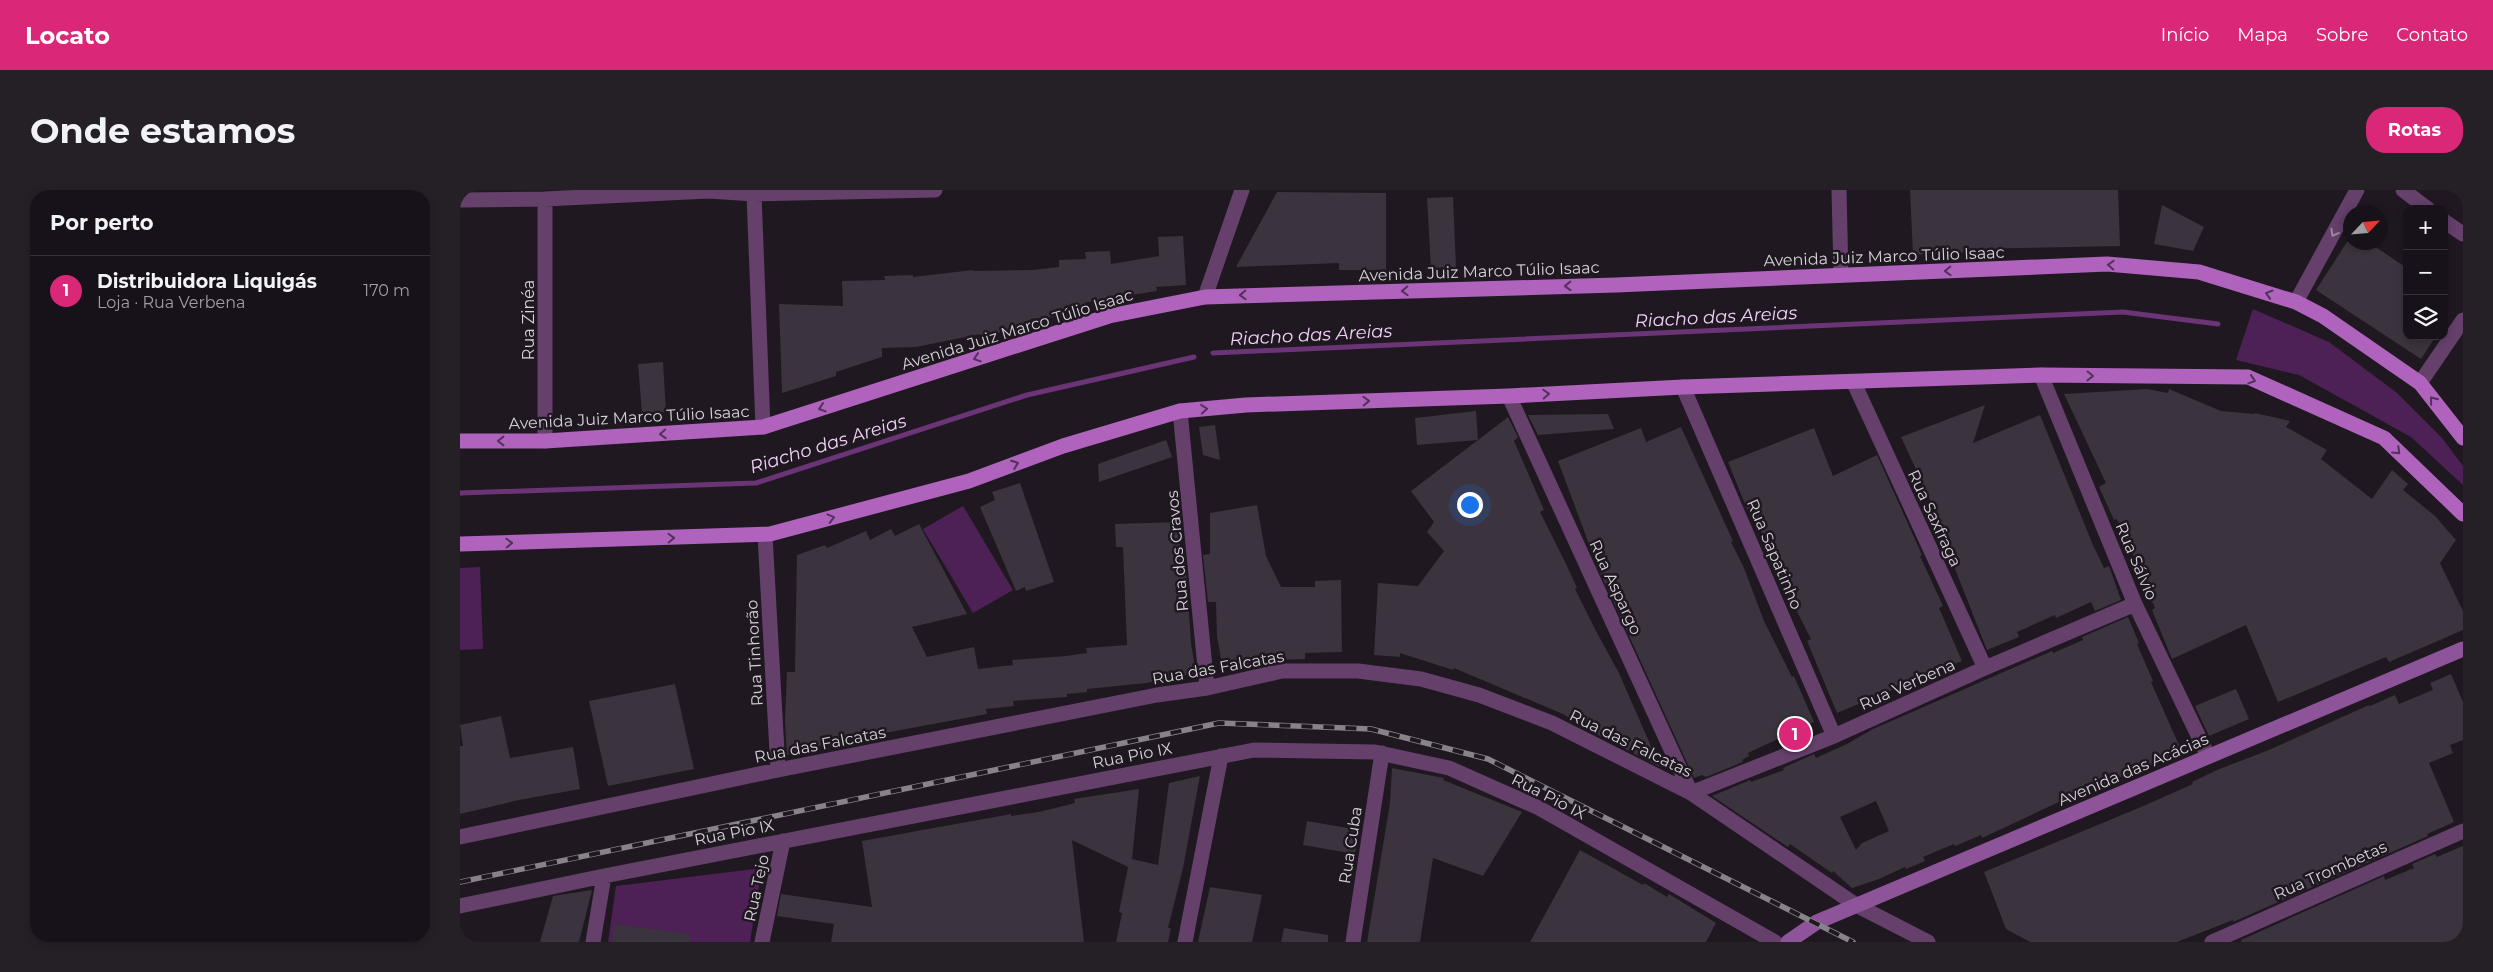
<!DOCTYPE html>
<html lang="pt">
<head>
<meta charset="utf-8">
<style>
  :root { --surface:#171219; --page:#242026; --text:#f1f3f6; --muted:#9e9ea2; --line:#363238; --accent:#db2777 }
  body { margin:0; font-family:Montserrat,sans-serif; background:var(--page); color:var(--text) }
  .controls { position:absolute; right:15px; top:15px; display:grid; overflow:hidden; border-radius:10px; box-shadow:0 2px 8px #0003 }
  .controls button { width:45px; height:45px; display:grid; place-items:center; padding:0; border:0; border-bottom:1px solid var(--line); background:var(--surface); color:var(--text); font:25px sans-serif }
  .compass { position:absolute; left:1883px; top:15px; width:45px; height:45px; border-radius:50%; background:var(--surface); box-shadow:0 2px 8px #0003; rotate:64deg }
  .you { position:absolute; left:1009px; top:314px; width:18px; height:18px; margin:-12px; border:4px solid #fff; border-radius:50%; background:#1a73e8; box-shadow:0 0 0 8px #1a73e833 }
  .badge { display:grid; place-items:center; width:32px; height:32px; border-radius:50%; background:var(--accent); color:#fff; font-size:16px; font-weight:700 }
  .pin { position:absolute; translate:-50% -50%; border:2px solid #fff; box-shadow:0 1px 5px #0006 }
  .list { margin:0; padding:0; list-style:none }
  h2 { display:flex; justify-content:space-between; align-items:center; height:65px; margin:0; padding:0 20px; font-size:21px }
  h2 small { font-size:16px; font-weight:400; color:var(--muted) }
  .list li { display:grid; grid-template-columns:32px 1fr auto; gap:15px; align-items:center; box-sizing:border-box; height:70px; padding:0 20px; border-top:1px solid var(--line) }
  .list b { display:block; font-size:19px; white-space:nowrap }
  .list p { margin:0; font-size:16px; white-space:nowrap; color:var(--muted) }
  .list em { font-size:16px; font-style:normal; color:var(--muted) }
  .icon { flex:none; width:28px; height:28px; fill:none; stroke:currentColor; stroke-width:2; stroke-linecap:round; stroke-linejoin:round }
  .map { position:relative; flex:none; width:2003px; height:752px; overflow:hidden; border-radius:20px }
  header { display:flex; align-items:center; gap:30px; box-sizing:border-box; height:70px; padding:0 25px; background:var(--accent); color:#fff }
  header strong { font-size:24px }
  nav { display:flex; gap:28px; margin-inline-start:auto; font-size:18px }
  .intro { display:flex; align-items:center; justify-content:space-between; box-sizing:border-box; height:120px; padding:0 30px }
  h1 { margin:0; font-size:35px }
  .button { padding:12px 22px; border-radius:20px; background:var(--accent); color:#fff; font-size:18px; font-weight:700 }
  main { display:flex; gap:30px; padding:0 30px }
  aside { flex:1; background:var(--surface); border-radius:20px; box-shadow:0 2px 8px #0003 }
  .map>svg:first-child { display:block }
</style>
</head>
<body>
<header>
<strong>Locato</strong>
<nav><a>Início</a><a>Mapa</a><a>Sobre</a><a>Contato</a></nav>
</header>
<div class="intro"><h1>Onde estamos</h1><a class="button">Rotas</a></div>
<main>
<aside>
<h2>Por perto<small></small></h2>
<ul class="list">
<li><span class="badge">1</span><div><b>Distribuidora Liquigás</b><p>Loja · Rua Verbena</p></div><em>170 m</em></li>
</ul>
</aside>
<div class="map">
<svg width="2003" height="752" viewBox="0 0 2003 752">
  <rect width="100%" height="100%" fill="#1f1821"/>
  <!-- green -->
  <path fill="#4d2056" d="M1793,119L1869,152L1937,203L1982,248L2003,276V295L1951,247L1839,185L1776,170Z
    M503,316L553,400L513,423L463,339Z
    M20,377L23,459L0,460V378Z
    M302,678L290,752H148L156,696Z"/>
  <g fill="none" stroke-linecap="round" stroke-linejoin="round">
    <!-- stream -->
    <path stroke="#6b3476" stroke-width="5" d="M753,163L1663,122L1758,134
      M0,303L296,293L567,205L734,167"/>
  </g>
  <!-- building -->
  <path fill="#3b333d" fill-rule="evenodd" d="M1450,0H1658L1660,56L1506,59L1507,62L1453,65Z
    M817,2L926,3V80H879V73L776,77Z
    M993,7L996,77L971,78L967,8Z
    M1702,15L1744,37L1733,61L1694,54Z
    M723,46L726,95L696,97L697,101L653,108V110L626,112L627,119L600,120L601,126L570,129V132L521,149L520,144L456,157L422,158V167L376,182V186L322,203L319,114L383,116L382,91L425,90L424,86L453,85V87L513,80V81L573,80L599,77V70L626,69L625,62L650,61L651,74L699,66L698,47Z
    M1887,52H1908L1947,78V146H1976L1961,169L1856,100Z
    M203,172L206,222L182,223L178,174Z
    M1687,199L1708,203L1709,199L1761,221L1794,224L1795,223L1830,231L1826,237L1867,260L1861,269L1912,309L1932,280L1948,294L1943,300L1975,326L1996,350L1980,373L2003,421V440L1929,472L1926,467L1818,512L1786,435L1712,469L1692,420L1695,418L1672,368L1674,367L1657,329L1654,330L1639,297L1646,293L1604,204Z
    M1525,215L1513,253L1580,225L1633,355L1644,378L1649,376L1661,410L1635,421L1631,412L1596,428L1595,425L1557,442L1559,447L1527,460L1488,361L1490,360L1477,332L1480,331L1441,247Z
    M1016,221L1018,250L1048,227L1058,247L1054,251L1084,320L1080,322L1106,374L1117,398L1115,399L1137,443L1159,483L1200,577L1142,547L1103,524L994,478L993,480L940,463V467L914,465L918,393L958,396L984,361L967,342L974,332L951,301L1018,250L957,255L955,228Z
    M1148,224L1154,239L1078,245L1068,225Z
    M755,235L760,270L743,265L739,237Z
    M1221,237L1273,351L1271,352L1284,378L1304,431L1332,487L1334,486L1354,532L1288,563L1289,566L1282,570L1283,572L1246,587L1242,585L1234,588L1138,378L1098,271L1181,238L1186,252Z
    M1354,238L1373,286L1417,265L1462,365L1460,366L1483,416L1479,418L1502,471L1377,523L1347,451L1351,449L1325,398L1327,397L1290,318L1287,319L1268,272Z
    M706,250L712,267L639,292L638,274Z
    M560,293L594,392L566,401L565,397L556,401L520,317L535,310L532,302Z
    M797,315L806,366L821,397H855V391L881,390L882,462L845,463V469L820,470L819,467L763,479L757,447L756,412H748L743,365L750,364V323Z
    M719,332L720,366H725L731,453L736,483L686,493L627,499V502L607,504V507L553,511L554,516L526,519L527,524L387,550V548L327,565L325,531L327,482H335L337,365L365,355L367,358L406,341L410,350L431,339L435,346L459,334L507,424L452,437L467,467L514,457L518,479L553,475L552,470L606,466L627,463L626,458L667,455L663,357H656L655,334Z
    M1668,427L1679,453L1677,454L1693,491L1691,492L1722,562L1678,582L1677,579L1632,600L1631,597L1522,648L1521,645L1495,656L1494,654L1463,667L1465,671L1446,679L1445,677L1419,689L1392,698L1373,681L1372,683L1330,654L1328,657L1252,606L1290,590L1291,592L1324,580L1323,578L1354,564L1356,568L1387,554L1413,539L1592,461L1593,463L1623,450L1622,447ZM1416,611L1429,641L1402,653L1396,660L1380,627Z
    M1991,484L2003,512V550L1990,555L1993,563L1969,573L1994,632L1967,644L1968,646L1773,732V730L1717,752H1570L1546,739L1524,682L1681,617L1733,594L1732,592L1757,580L1809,560L1909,515L1910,516L1935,505L1939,514L1973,500L1970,493Z
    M215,494L234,579L148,596L129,511Z
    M1776,499L1789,529L1749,546L1735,516Z
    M41,526L50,568L113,557L120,599L59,610L0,624V556H3L0,535Z
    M932,578L984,588L983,590L1062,622L1023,686L973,668L960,752H907L930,613Z
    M740,586L723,678L708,738H711L708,752H656L662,723L659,722L668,677L612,650L624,752H371L374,734L317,726L321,704L412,717L402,651L551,624V626L579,622L615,613L614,609L679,599L672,669L698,675L709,593Z
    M847,631L899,640L895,664L843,655Z
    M2003,656V752H1782L1781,750L1924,686L1925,690L1954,678L1952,674L1975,664L1977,667Z
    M1120,660L1183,695L1184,693L1207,707L1209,704L1256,733L1246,752H1070Z
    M750,697L802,705L792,752H738Z
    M132,700L119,752H80L93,706Z
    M154,734L230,744L229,752H152Z
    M824,738L868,745V752H821Z"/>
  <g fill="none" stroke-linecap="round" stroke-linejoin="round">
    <!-- street -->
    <path stroke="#64406b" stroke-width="15" d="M1379,0L1381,85
      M1943,0L1968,19
      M294,4L303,237
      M0,10L85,9L249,1L294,4L475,0
      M1984,31L2003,44
      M745,107L782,0
      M1836,112L1897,0
      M1581,185L1675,414L1748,566
      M1394,193L1525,478
      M1960,193L2003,130
      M1223,197L1374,546
      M1049,206L1231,603L1374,546L1525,478L1675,414
      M720,221L747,498
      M85,251V9
      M305,345L318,580
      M0,647L318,580L697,505L747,498L822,481H898L961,489L1019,505L1092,533L1231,603L1396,715L1468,752
      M0,716L144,686L794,560L915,562L989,578L1079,618L1315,752
      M133,752L144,686
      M302,752L323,651
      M725,752L761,566
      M893,752L922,563
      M1752,752L2003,641"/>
    <!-- secondary -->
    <path stroke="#8e549a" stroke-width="15" d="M1328,752L1357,732L2003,459"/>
    <!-- primary -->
    <path stroke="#af63bd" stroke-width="15" d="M0,251H85L303,237L649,126L745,107L1156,95L1647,74L1739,82L1836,112L1863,126L1960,193L2003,248
      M0,354L310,344L509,291L603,256L720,221L786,215L1049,206L1223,197L1581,185L1788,187L1924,248L2003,324"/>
    <defs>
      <path id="rail" d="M0,692L759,533L911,539L1028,569L1393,752"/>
    </defs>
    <!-- rail casing -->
    <use href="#rail" stroke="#888289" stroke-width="5.5"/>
    <!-- rail -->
    <use href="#rail" stroke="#1f1821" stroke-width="4" stroke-dasharray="11" stroke-linecap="butt"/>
  </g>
  <!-- one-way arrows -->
  <defs><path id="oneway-chevron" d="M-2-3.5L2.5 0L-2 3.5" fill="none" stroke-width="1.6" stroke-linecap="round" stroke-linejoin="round" transform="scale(1.25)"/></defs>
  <use stroke="#9d88a1" href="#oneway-chevron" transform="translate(1874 43) rotate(119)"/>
  <g stroke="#513258">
    <use href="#oneway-chevron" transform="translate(1651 75) rotate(-177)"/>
    <use href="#oneway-chevron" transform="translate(1488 81) rotate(178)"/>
    <use href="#oneway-chevron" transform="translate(1108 96) rotate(178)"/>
    <use href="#oneway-chevron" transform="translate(945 101) rotate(178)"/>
    <use href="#oneway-chevron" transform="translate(1809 104) rotate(-163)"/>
    <use href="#oneway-chevron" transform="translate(783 105) rotate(178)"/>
    <use href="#oneway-chevron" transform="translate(517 168) rotate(162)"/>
    <use href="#oneway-chevron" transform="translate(1630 186) rotate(1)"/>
    <use href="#oneway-chevron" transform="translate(1792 190) rotate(18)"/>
    <use href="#oneway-chevron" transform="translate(1086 204) rotate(-3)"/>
    <use href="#oneway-chevron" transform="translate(1973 210) rotate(-128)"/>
    <use href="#oneway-chevron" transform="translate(906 211) rotate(-2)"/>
    <use href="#oneway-chevron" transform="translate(362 218) rotate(162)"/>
    <use href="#oneway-chevron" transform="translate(744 219) rotate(-5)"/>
    <use href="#oneway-chevron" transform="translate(203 244) rotate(176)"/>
    <use href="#oneway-chevron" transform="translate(41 251) rotate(-180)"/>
    <use href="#oneway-chevron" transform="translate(1937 261) rotate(44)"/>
    <use href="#oneway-chevron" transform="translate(555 274) rotate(-21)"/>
    <use href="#oneway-chevron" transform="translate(371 328) rotate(-15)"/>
    <use href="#oneway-chevron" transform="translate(211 348) rotate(-2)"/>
    <use href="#oneway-chevron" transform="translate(49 353) rotate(-2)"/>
  </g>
  <g text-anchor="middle" stroke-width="5" stroke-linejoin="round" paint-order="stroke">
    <!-- street labels -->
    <g font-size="16" fill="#d6d1d7" stroke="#1f1821">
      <text transform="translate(1424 66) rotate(-2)" y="6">Avenida Juiz Marco Túlio Isaac</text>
      <text transform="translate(1019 81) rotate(-2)" y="6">Avenida Juiz Marco Túlio Isaac</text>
      <text transform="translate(68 130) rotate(-90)" y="6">Rua Zinéa</text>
      <text transform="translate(557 139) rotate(-17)" y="6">Avenida Juiz Marco Túlio Isaac</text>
      <text transform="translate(169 227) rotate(-3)" y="6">Avenida Juiz Marco Túlio Isaac</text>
      <text transform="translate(1475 328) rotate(65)" y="6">Rua Saxfraga</text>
      <text transform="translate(717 361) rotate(-95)" y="6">Rua dos Cravos</text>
      <text transform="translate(1315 364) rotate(67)" y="6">Rua Sapatinho</text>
      <text transform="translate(1677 371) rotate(67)" y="6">Rua Sálvio</text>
      <text transform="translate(1156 397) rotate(65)" y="6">Rua Aspargo</text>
      <text transform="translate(294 463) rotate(-93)" y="6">Rua Tinhorão</text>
      <text transform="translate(758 477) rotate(-10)" y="6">Rua das Falcatas</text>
      <text transform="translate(1447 494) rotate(-24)" y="6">Rua Verbena</text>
      <text transform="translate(1171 553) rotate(26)" y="6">Rua das Falcatas</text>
      <text transform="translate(360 554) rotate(-11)" y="6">Rua das Falcatas</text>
      <text transform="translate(672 565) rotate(-11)" y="6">Rua Pio IX</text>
      <text transform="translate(1673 579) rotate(-23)" y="6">Avenida das Acácias</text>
      <text transform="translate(1089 606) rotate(27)" y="6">Rua Pio IX</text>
      <text transform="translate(274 642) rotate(-11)" y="6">Rua Pio IX</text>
      <text transform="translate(890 655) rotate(-81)" y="6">Rua Cuba</text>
      <text transform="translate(1870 680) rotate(-24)" y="6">Rua Trombetas</text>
      <text transform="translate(296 698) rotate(-78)" y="6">Rua Tejo</text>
    </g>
    <!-- water labels -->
    <g font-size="18" font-style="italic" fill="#f1d1f7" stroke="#1f1821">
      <text transform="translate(1256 127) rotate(-3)" y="6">Riacho das Areias</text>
      <text transform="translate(851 145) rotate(-3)" y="6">Riacho das Areias</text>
      <text transform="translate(368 254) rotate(-17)" y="6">Riacho das Areias</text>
    </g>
  </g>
</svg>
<div class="controls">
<button>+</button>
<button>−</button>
<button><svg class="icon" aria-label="layers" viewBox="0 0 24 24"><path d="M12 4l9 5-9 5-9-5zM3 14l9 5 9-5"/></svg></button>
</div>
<svg class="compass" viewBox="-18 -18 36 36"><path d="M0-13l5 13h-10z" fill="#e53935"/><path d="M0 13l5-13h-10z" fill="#9e9ea2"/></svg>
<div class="you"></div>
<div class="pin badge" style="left:1335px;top:544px">1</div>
</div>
</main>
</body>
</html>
